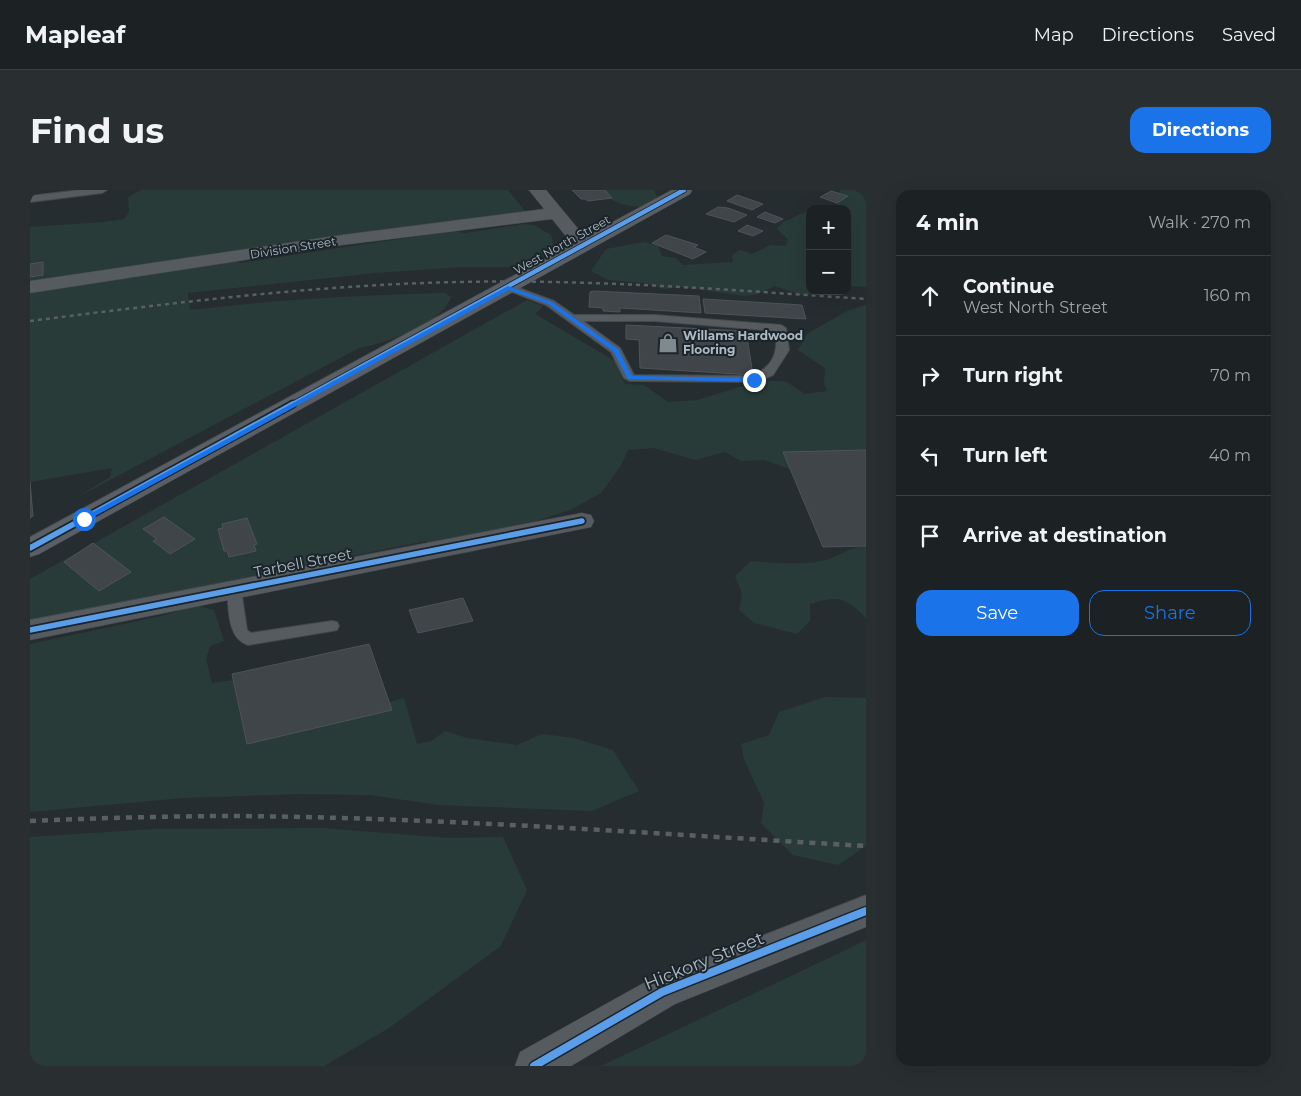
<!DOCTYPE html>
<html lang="en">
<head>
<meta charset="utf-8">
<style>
  :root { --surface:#1c2224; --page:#292f31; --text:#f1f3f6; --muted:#a0a4a6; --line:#3a3f41; --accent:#1a73e8 }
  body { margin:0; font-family:Montserrat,sans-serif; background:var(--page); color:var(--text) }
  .controls { position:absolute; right:15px; top:15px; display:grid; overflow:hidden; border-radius:10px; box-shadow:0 5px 20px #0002 }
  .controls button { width:45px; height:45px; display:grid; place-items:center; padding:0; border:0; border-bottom:1px solid var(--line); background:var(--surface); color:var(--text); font:25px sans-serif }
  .stop { position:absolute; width:15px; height:15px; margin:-11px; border:4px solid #1a73e8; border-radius:50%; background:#fff }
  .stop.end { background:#1a73e8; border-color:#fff; box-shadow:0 1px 5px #0008 }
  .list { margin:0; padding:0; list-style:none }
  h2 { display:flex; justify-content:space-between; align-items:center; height:65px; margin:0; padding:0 20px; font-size:21px }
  h2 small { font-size:16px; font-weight:400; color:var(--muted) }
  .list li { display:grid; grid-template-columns:32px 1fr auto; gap:15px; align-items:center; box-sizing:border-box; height:80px; padding:0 20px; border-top:1px solid var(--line) }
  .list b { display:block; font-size:19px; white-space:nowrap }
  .list p { margin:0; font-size:16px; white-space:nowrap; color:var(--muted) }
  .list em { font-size:16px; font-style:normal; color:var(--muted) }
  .actions { display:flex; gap:10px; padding:15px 20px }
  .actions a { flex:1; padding:11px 0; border:1px solid var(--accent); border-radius:15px; text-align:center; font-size:18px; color:var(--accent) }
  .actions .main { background:var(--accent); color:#fff }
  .icon { flex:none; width:28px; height:28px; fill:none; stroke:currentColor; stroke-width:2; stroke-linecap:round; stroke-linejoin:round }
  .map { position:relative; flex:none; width:836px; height:876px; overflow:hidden; border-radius:15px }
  header { display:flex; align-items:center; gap:30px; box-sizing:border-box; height:70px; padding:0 25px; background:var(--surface); border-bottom:1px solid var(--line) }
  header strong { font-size:24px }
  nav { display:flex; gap:28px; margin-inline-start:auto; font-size:18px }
  .intro { display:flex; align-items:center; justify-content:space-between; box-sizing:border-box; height:120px; padding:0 30px }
  h1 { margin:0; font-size:35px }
  .button { padding:12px 22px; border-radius:15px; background:var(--accent); color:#fff; font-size:18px; font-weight:700 }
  main { display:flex; gap:30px; padding:0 30px }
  aside { flex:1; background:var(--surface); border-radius:15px; box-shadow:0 5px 20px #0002 }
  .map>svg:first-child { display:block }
</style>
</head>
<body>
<header>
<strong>Mapleaf</strong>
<nav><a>Map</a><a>Directions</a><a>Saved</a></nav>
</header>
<div class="intro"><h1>Find us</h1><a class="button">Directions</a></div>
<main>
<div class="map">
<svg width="836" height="876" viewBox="0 0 836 876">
  <rect width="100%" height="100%" fill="#262d30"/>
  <!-- green -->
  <path fill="#293b38" d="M111,0H478L495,21L493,24L203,65L210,73L422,41L435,43L494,34L504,35L521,45L524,57L508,69L484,77H433L345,83L158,103L160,120C245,110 329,105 415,103L421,107C413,133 354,154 329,158L46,308L80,287L82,278L0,292V37L74,32L94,29L99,22L98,7Z
    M570,0H624L627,7C616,25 580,14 570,0Z
    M811,0H836V97L817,96V19H807L809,17L804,10Z
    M780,20V101H795L775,106L745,96L728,104L715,106L651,97L634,99L615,93L578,90L561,81L576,59L614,52L628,56L632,66L646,68L653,75L703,72L702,65L710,60L722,64L741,55L756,56L758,49L747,39L753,32Z
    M497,110L513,116L505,124L585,171L595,194L614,195L638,212L667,210L733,190L757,192L775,204L797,201L794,194L795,178L768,160L777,144L817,121L836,115V268L766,281L734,270L711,271L695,262L665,270L624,258L598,260L592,274L571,303L540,320L506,331L467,353L440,363L411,366L396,351L0,431V389Z
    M836,356V428C816,407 808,405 780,414V431L767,444L724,433L709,420L712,404L705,386L721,371C744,373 778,376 799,369C813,364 821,357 836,356Z
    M164,415L184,420L194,451L180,456L176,469L182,493L203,490L217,554L374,508L387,554L401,551L415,541L437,548L487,555L512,544L544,548L583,560L609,601L562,621L408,615L340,605L270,604L153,608L0,622V454L136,425Z
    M795,507L836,508V656L808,675L763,665L731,633L734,613L714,569L711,554L739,545L749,522Z
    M292,638L419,648L473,647L497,700L471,756L359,838L294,876H0V647L125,639Z
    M836,750V876H571L822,757Z"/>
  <!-- building -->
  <path fill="#3f4548" stroke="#4d5459" d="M542,0H575L582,8L558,11L555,9H551Z
    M801,1L818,6L807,13L790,7Z
    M707,5L733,14L722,20L697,11Z
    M688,17L698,18L717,25L704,32L676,24Z
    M735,22L753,29L745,33L727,27Z
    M717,35L733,41L723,46L708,41Z
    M636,45L668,55L664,57L676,62L663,69L622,53Z
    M13,72V85L0,87V74Z
    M563,101L669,106L671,123L590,118V122L573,121V118L559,117L560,102Z
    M673,109L772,115L776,129L675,123Z
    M596,135L716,141L723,185L610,178L609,150L596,149Z
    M836,260V356L793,357L753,262Z
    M0,292L3,326L0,328Z
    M134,327L165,349L140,364L123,351L127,349L113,339Z
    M217,328L227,354L224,355L226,361L199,367L197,361H194L188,339L193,338L192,334Z
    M63,353L101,382L69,401L34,372Z
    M433,408L443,431L388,443L379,420Z
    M339,454L362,520L217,554L202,484Z"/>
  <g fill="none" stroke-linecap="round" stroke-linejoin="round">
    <defs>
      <path id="lane" d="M50,0H77L72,3L0,12V6Z
        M478,94L524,111L544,125H625L751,135L756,138L759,160L743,185L728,192L600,191L594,188L581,162L516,115L474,99V95ZM553,131H625L746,141C748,163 744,176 722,186L604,185L590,158Z
        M204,395L211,400L217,440L221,443L302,431L307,432L309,436L307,440L302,441L218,455C197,448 199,419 197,400Z"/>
      <path id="street" d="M499,0H516L559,52L562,56L559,60H547L522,29L312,55L0,103V91L312,45L514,19Z
        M552,323L561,325L564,331L561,337L0,450V430Z
        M836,705V737L645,814L541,876H485L490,862L619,790Z"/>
      <path id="secondary" d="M642,0H662L660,4L9,364L0,367V347Z"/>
    </defs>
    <!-- lane casing -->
    <use href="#lane" stroke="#44494b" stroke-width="2"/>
    <!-- street casing -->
    <use href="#street" stroke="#44494b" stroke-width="1"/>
    <!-- secondary casing -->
    <use href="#secondary" stroke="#44494b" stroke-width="1"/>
    <!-- lane -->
    <use href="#lane" fill="#555b5f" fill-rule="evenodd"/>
    <!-- street -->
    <use href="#street" fill="#555b5f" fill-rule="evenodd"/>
    <!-- secondary -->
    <use href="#secondary" fill="#595f64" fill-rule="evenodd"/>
    <!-- rail-far1 -->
    <path stroke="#595f63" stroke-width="2.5" stroke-dasharray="4 4" stroke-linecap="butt" d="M0,131C142,113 284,95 428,92C564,89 700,100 836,109"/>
    <!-- rail -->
    <path stroke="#595f63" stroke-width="4.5" stroke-dasharray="6 6" stroke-linecap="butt" d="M0,631C70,628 140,626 210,626C419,628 628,644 836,656"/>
    <defs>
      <path id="cycleway-far2" d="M261,215L654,0"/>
      <path id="cycleway-far1" d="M0,358L263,214
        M0,440L552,331"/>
      <path id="cycleway" d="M504,876L632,802L836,721"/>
    </defs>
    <!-- cycleway-far2 casing -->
    <use href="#cycleway-far2" stroke="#1a242a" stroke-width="6"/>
    <!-- cycleway-far1 casing -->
    <use href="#cycleway-far1" stroke="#1a242a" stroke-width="9"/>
    <!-- cycleway casing -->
    <use href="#cycleway" stroke="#1a242a" stroke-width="11"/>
    <!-- cycleway-far2 -->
    <use href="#cycleway-far2" stroke="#5a9eea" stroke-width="4.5"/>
    <!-- cycleway-far1 -->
    <use href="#cycleway-far1" stroke="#5a9eea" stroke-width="5.5"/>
    <!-- cycleway -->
    <use href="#cycleway" stroke="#5a9eea" stroke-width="8"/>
  </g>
  <!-- route -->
  <path fill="#1a73e8" d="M478,96L522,112L588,159L602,186L724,188L727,190L724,192L598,189L583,161L518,114L479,100L56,331L50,329Z"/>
  <!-- icons -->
  <defs>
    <symbol id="shop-bare" viewBox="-9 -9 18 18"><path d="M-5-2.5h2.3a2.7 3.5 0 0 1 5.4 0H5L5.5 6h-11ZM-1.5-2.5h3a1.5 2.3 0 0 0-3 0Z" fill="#7f8990" stroke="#1a242a" stroke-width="2.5" paint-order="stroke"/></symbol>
  </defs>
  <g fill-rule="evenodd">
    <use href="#shop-bare" x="624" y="139" width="28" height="28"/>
  </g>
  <g text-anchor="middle" stroke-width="4" stroke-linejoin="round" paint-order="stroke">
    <!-- far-street labels -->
    <g font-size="12" fill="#afbac3" stroke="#1a242a">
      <text transform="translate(532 55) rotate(-29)" y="4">West North Street</text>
      <text transform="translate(263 58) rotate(-9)" y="4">Division Street</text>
    </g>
    <!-- far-poi labels -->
    <g font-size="12" font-weight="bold" fill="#afbac3" stroke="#1a242a" text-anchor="start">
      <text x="653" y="150">Willams Hardwood<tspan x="653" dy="14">Flooring</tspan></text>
    </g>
    <!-- street labels -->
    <g font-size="15" fill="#afbac3" stroke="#1a242a">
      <text transform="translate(273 373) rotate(-11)" y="5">Tarbell Street</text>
    </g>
    <!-- near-street labels -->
    <g font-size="18" fill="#afbac3" stroke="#1a242a">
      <text transform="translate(674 771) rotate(-22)" y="6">Hickory Street</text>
    </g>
  </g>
</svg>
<div class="controls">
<button>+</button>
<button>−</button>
</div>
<div class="stop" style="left:54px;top:329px"></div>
<div class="stop end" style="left:724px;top:190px"></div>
</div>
<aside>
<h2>4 min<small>Walk · 270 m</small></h2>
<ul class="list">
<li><svg class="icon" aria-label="ahead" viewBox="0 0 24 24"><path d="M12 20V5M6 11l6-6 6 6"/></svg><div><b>Continue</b><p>West North Street</p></div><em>160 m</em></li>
<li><svg class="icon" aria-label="right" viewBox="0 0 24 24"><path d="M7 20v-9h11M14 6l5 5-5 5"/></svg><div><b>Turn right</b></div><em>70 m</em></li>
<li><svg class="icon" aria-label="left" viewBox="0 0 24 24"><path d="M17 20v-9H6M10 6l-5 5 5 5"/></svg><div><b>Turn left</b></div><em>40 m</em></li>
<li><svg class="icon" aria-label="arrive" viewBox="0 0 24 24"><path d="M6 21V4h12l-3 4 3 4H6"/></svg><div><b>Arrive at destination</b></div></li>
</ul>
<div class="actions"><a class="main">Save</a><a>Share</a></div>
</aside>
</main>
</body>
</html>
